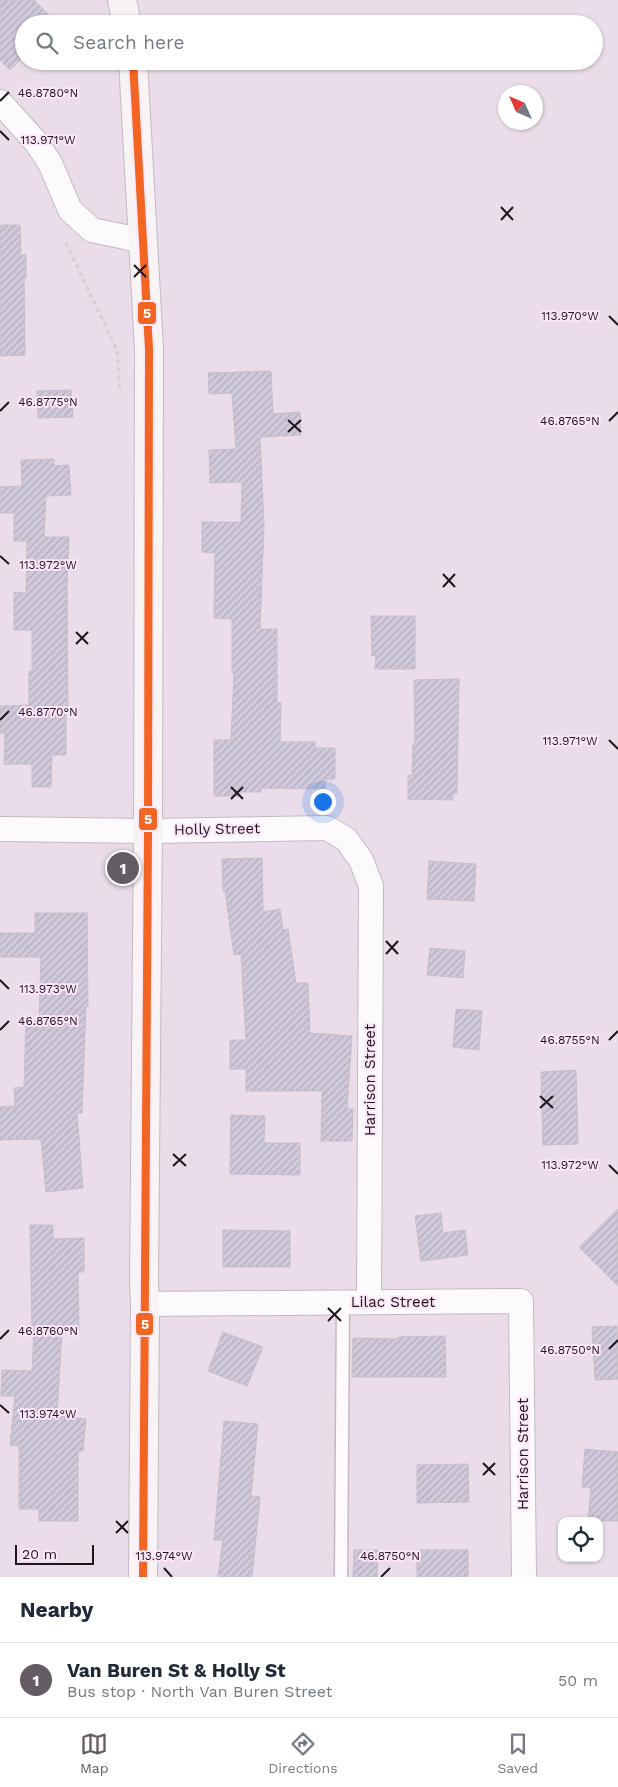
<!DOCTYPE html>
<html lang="en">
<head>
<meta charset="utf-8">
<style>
  :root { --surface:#fff; --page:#f6f6f7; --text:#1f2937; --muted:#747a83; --line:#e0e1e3; --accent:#655b64 }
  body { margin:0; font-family:"Work Sans",sans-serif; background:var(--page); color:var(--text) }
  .controls { position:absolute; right:15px; bottom:15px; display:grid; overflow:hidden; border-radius:10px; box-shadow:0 1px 4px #0004 }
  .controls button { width:45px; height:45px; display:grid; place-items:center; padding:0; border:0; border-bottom:1px solid var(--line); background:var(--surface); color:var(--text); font:25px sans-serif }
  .compass { position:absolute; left:498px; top:85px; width:45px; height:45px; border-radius:50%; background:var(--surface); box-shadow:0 1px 4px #0004; rotate:315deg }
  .scale { position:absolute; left:15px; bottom:12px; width:79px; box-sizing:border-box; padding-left:5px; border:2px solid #1e151d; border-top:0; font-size:14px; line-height:18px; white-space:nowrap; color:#1e151d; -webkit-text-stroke:4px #fde5fa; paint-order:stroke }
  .you { position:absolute; left:322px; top:801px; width:18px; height:18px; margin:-12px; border:4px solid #fff; border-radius:50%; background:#1a73e8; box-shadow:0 0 0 8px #1a73e833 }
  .badge { display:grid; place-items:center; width:32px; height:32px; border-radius:50%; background:var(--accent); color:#fff; font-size:16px; font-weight:700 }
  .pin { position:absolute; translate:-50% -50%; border:2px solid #fff; box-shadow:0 1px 5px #0006 }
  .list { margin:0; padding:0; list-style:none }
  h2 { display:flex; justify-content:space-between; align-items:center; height:65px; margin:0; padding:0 20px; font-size:21px }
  h2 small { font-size:16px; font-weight:400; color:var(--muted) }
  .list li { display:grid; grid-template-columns:32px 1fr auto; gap:15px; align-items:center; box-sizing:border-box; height:75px; padding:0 20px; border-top:1px solid var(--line) }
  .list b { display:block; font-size:19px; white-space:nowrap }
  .list p { margin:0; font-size:16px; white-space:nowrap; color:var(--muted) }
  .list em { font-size:16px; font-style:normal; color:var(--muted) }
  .icon { flex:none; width:28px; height:28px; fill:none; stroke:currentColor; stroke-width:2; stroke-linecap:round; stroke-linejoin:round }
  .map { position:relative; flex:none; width:618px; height:1577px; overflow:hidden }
  .search { position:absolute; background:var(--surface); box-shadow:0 1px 4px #0004; left:15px; right:15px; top:15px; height:55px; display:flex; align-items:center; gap:12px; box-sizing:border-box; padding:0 18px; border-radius:28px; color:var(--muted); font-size:19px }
  .sheet { height:140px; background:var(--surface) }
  nav { display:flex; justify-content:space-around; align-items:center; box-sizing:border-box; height:70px; border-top:1px solid var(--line); background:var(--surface); font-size:14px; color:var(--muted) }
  nav a { display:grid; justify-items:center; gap:2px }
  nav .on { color:var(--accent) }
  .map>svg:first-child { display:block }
</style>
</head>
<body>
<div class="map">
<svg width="618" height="1577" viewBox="0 0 618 1577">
  <defs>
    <pattern id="building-hatch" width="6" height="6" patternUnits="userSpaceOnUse" patternTransform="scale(1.25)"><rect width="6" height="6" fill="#d0c9db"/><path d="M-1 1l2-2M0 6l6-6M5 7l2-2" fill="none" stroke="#b2acbc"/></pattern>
  </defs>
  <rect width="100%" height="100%" fill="#eadde9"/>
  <!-- building -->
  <path fill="url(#building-hatch)" stroke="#c4bec8" d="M0,0H34L57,23L24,24V56L10,70L0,60Z
    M0,225H20L21,255H26V278H24L25,355L0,356Z
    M271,371L273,414L300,412L301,435L260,437L264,526L260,629H277V703H281L280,742H315V748H335V779H326L325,789L261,788V792H240V796H214V740H231L234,673H232V619L214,618L215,553L202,552V522H241L242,482L210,483L209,450L236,449L232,393L209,394L208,373Z
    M71,390L73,417L38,418L37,391Z
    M54,459V466L69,465L71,495L46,496L44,537H69L67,584L68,712H66V755H52L51,787H32V764H4L5,733H0V706L29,705V671H32V630H14V592L26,593L27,541H14V513H0V487L22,486L21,460Z
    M371,616H415V669H375L376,655L372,656Z
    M459,679L457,793H453V800L408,799V775L412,776L413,744H415L414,680Z
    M262,858L263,912L280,909L283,930L288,929L296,983H308L310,1033L352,1036L347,1109H353L352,1141H321L322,1091H246V1069H230V1040H246L241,954L234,955L225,891H223L222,859Z
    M429,861L476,864L474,901L427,899Z
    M35,913H87L88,1006H86L82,1113H77L83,1188L46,1192L41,1139L0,1140V1107L15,1106L14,1088L24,1087L26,1021H39L41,957H0V933H35Z
    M430,948L465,951L463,978L427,975Z
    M456,1009L482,1011L479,1050L453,1047Z
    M576,1070L578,1144L543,1145L541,1072Z
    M231,1115L265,1116L264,1143H300V1175L230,1174Z
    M618,1209V1286L579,1247Z
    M441,1213L443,1233L465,1230L468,1255L421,1261L415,1216Z
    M30,1225H53V1239L84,1238V1272H78L79,1329L62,1330L57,1416L86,1419L83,1451H78V1521H39V1509H19V1446L10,1445L15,1396H1L2,1370L32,1371L34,1330H32Z
    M223,1230L290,1231V1267H223Z
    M617,1326L618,1379L595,1380L592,1327Z
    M223,1332L263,1347L247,1386L208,1371Z
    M445,1336L446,1377H352L353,1338L398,1339V1337Z
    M224,1421L258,1424L251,1496L260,1497L252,1577H218L223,1540H214Z
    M585,1449L618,1452V1521H588L591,1488L582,1487Z
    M468,1464L469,1502L417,1503V1465Z
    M354,1550H378L377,1577H353Z
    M417,1550H468V1577H417Z"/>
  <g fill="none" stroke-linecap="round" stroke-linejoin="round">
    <defs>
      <path id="lane" d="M341,1577L343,1303"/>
      <path id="street" d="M0,102L36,142L50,163L70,210L92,230L144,241
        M0,829L148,831L327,828L346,839L361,860L371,886L369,1302
        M145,1304L521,1301L524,1577"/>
      <path id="secondary" d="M122,0L127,24
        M133,61L149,349L148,831L144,1282L145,1304L143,1577"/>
    </defs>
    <!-- lane casing -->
    <use href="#lane" stroke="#c4b9c2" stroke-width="15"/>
    <!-- street casing -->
    <use href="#street" stroke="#c4b9c2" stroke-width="26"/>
    <!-- secondary casing -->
    <use href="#secondary" stroke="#c4b9c2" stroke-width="30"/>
    <!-- path -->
    <path stroke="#d4cfd3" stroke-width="3" stroke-dasharray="4 4" stroke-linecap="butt" d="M66,243L117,350L120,392"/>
    <!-- lane -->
    <use href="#lane" stroke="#fcfafc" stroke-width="12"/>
    <!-- street -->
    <use href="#street" stroke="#fcfafc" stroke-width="24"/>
    <!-- secondary -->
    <use href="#secondary" stroke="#f8f3f5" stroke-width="28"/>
    <defs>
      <path id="bus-1" d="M133,61L149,349L148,831L143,1577"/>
    </defs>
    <!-- bus-1 casing -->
    <use href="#bus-1" stroke="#fde5fa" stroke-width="11"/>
    <!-- bus-1 -->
    <use href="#bus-1" stroke="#f26522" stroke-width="8"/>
  </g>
  <!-- ticks -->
  <path fill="none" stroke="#1e151d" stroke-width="2" d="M0,101L9,92M0,131L9,140M501,207L513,220M501,220L513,207M134,265L146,277M134,277L146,265M609,316L618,325M0,411L9,402M288,420L301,432M609,421L618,412M288,432L301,420M0,556L9,564M443,574L455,587M443,587L455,574M76,632L88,644M76,644L88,632M0,720L9,711M609,740L618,749M231,787L243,799M231,799L243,787M386,941L398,954M386,954L398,941M0,980L9,989M0,1030L9,1021M609,1040L618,1031M540,1096L553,1108M540,1108L553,1096M173,1154L186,1166M609,1165L618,1174M173,1166L186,1154M328,1308L341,1321M328,1321L341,1308M0,1339L9,1330M609,1349L618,1340M0,1405L9,1413M483,1463L495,1475M483,1475L495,1463M116,1521L128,1533M116,1533L128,1521M164,1568L172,1577M381,1577L390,1568"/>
  <g text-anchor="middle" stroke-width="4" stroke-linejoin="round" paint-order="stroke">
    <!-- street labels -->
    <g font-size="15" fill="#1e151d" stroke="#fde5fa">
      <text transform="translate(217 829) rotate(-1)" y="5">Holly Street</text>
      <text transform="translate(370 1080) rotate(-90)" y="5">Harrison Street</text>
      <text x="393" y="1307">Lilac Street</text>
      <text transform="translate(523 1454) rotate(-90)" y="5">Harrison Street</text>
    </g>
  </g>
  <g font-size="12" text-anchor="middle" fill="#1e151d" stroke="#fde5fa" stroke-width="4" stroke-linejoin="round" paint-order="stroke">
    <text x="48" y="97">46.8780°N</text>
    <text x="48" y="144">113.971°W</text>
    <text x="570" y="320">113.970°W</text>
    <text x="48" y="406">46.8775°N</text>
    <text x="570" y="425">46.8765°N</text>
    <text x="48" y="569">113.972°W</text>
    <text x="48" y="716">46.8770°N</text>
    <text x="570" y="745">113.971°W</text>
    <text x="48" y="993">113.973°W</text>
    <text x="48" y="1025">46.8765°N</text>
    <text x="570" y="1044">46.8755°N</text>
    <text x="570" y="1169">113.972°W</text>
    <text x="48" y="1335">46.8760°N</text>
    <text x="570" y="1354">46.8750°N</text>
    <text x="48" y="1418">113.974°W</text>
    <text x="164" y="1560">113.974°W</text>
    <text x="390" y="1560">46.8750°N</text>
  </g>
  <g stroke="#fde5fa" stroke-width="2">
    <rect x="137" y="301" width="20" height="24" rx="5" fill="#f26522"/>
    <rect x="138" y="807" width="20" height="24" rx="5" fill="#f26522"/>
    <rect x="135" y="1312" width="19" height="24" rx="5" fill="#f26522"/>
  </g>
  <g font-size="14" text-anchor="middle" font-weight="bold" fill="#fff">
    <text x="147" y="318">5</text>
    <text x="148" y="824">5</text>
    <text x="145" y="1329">5</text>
  </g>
</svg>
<div class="controls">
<button><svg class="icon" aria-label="locate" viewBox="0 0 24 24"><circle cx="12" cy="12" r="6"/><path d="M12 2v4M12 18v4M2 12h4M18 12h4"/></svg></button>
</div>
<svg class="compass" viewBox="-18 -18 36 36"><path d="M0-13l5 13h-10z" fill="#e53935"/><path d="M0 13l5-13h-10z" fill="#747a83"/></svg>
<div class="scale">20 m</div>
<div class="you"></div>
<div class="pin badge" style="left:123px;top:868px">1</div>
<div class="search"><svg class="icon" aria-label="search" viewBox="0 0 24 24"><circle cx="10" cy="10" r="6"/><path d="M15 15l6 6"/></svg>Search here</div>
</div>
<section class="sheet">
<h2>Nearby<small></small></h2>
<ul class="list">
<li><span class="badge">1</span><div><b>Van Buren St &amp; Holly St</b><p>Bus stop · North Van Buren Street</p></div><em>50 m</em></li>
</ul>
</section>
<nav>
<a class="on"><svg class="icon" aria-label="map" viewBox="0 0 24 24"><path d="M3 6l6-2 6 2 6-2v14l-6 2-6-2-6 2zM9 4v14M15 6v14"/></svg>Map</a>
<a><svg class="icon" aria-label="directions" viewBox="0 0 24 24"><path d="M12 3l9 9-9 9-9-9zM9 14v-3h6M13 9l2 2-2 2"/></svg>Directions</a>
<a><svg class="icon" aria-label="saved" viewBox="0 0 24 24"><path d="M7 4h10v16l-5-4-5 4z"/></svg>Saved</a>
</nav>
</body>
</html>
